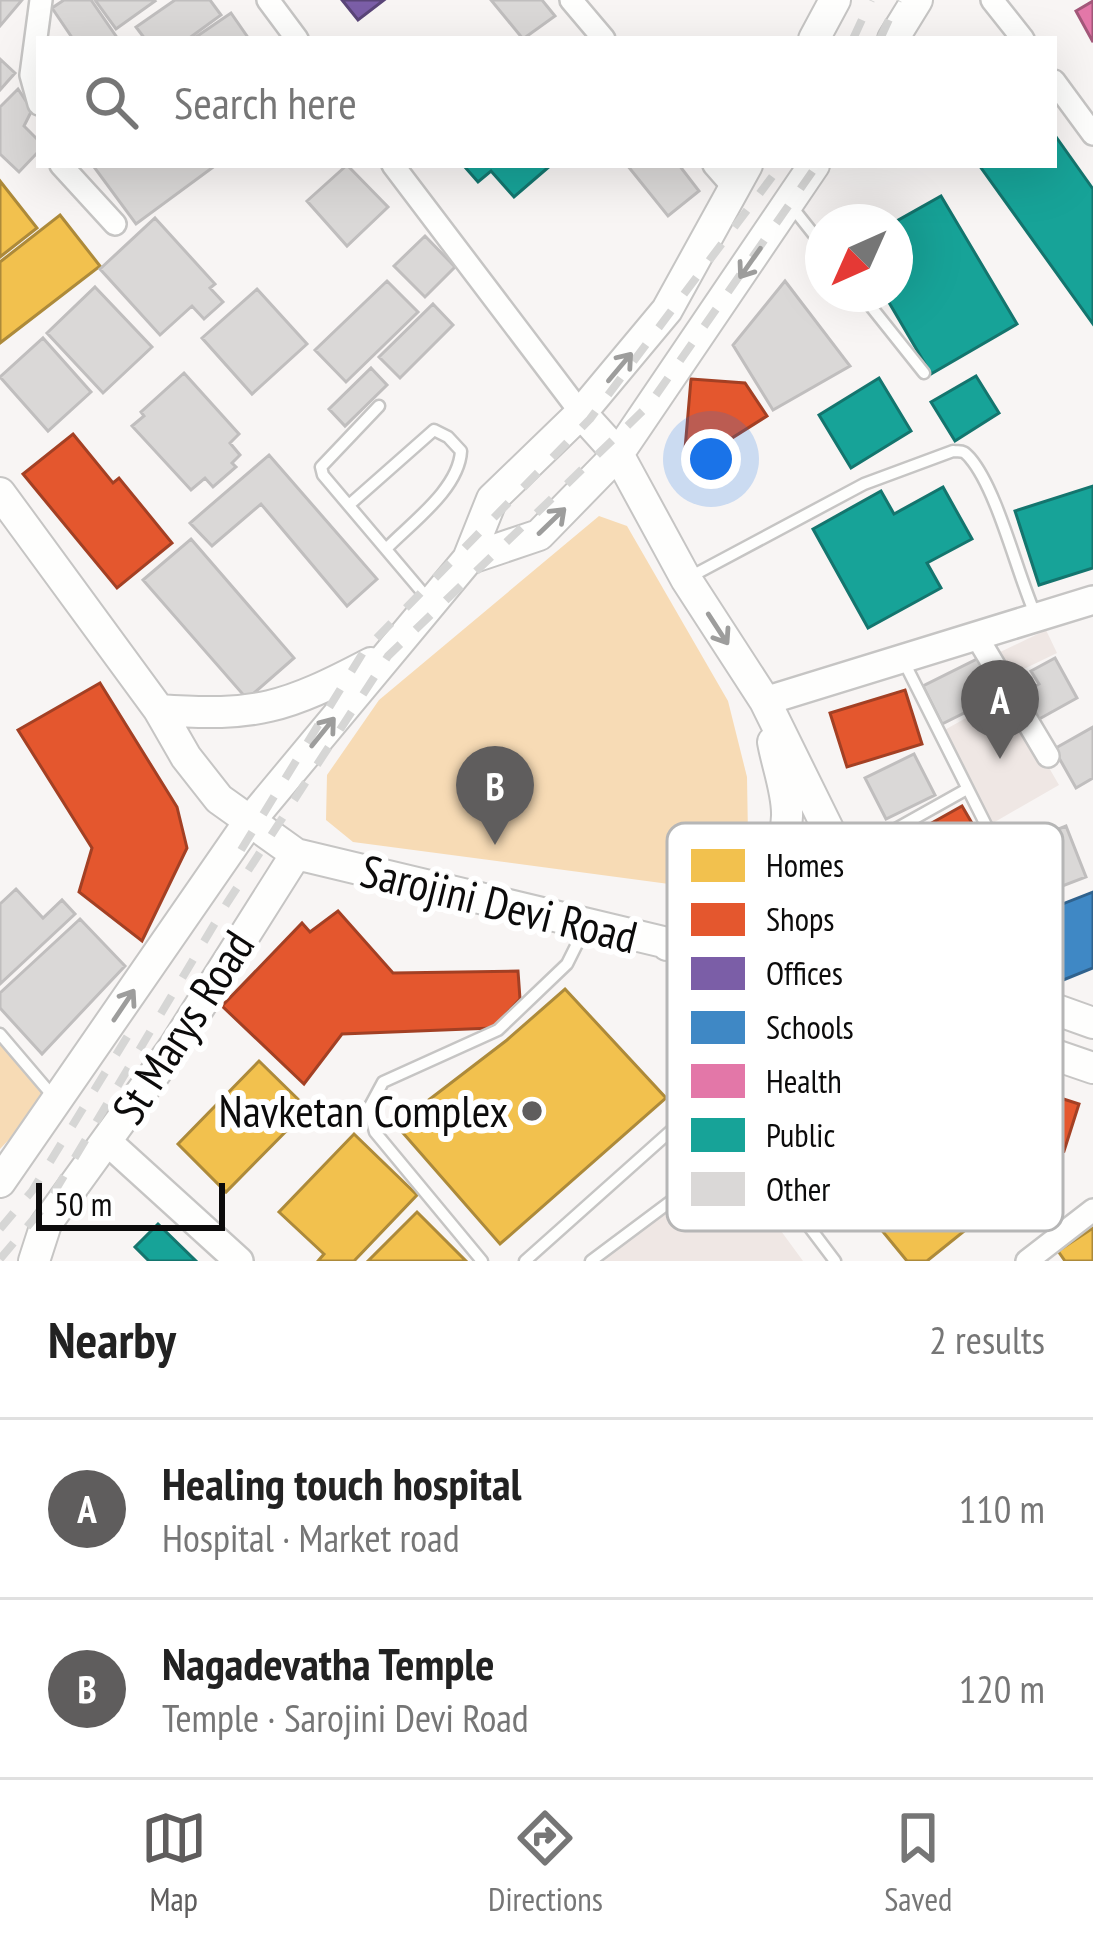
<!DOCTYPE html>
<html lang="en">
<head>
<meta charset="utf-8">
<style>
  :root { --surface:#fff; --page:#f2f2f2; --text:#222; --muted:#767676; --line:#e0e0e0; --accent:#5f5d5d }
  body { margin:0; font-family:"PT Sans Narrow",sans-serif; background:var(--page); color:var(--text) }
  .compass { position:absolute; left:805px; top:204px; width:108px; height:108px; border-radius:50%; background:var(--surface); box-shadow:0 12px 48px #0002; rotate:225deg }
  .scale { position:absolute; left:36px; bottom:30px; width:189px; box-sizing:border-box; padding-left:12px; border:6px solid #0c0b0b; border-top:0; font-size:33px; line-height:42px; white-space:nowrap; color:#0c0b0b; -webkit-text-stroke:9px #fff; paint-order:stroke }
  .you { position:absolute; left:711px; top:459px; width:42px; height:42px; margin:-30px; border:9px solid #fff; border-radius:50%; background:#1a73e8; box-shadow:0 0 0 18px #1a73e833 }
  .badge { display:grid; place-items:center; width:78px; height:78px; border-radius:50%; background:var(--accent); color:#fff; font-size:39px; font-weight:700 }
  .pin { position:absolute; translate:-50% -99px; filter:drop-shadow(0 3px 6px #0008) }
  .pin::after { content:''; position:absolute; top:63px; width:42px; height:36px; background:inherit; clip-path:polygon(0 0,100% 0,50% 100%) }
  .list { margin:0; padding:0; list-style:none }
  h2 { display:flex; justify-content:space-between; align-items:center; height:156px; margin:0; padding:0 48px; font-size:51px }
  h2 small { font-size:39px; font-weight:400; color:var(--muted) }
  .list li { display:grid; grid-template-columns:78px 1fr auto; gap:36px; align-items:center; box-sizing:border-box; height:180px; padding:0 48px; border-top:3px solid var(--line) }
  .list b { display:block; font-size:45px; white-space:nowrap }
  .list p { margin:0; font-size:39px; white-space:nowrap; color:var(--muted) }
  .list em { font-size:39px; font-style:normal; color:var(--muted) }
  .icon { flex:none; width:66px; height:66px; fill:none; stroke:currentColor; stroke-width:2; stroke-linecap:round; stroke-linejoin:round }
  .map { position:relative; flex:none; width:1093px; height:1261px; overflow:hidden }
  .search { position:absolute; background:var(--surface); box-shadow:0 12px 48px #0002; left:36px; right:36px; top:36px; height:132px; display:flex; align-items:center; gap:30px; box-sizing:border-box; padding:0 42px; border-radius:0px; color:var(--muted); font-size:45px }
  .sheet { height:516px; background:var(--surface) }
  nav { display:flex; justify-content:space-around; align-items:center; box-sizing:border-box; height:168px; border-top:3px solid var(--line); background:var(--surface); font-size:33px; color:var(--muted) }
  nav a { display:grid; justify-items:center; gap:6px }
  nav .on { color:var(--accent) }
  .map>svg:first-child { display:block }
</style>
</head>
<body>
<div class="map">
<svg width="1093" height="1261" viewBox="0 0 1093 1261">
  <rect width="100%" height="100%" fill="#f8f5f4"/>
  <!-- built -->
  <path fill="#efe7e4" d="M1046,630L1057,653L1009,676L998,653Z
    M1007,695L1059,785L993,823L941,732Z
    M735,1168L803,1261H595Z"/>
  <!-- green -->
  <path fill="#f7dbb5" d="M599,516L627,526L728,701L747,777L748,836L712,865L669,884L353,842L326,820L327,775L379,700Z
    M0,1041L50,1096L0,1149Z"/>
  <!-- homes -->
  <path fill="#f2c14e" stroke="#ad8a3a" stroke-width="3" d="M0,181L37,228L0,257Z
    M60,215L100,266L0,343V262Z
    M565,989L666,1098L500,1244L396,1125L507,1040Z
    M259,1061L308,1109L226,1192L178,1144Z
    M917,1102L999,1203L927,1261H907L833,1171Z
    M354,1134L417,1195L354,1261H318L324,1254L279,1212Z
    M417,1212L466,1261H368Z
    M1093,1228V1261H1065L1058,1251Z"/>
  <!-- shops -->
  <path fill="#e4572e" stroke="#a34024" stroke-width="3" d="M691,379L745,383L767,416L697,460L685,449Z
    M73,434L113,483L119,478L172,543L117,588L23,474Z
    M100,683L177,807L187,848L142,941L79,892L92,848L18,730Z
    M905,690L922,744L847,767L830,713Z
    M962,806L1011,890L952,924L903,839Z
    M338,911L393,973L518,971L520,999L493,1028L342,1034L304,1084L222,1006L302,923L310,932Z
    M943,1060L1079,1104L1064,1151L928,1108Z"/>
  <!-- offices -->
  <path fill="#7b5ea7" stroke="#5a4578" stroke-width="3" d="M342,0H384L358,20Z"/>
  <!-- schools -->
  <path fill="#3f88c5" stroke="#30628d" stroke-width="3" d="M1093,892V968L1046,987L1019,921Z"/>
  <!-- health -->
  <path fill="#e377a8" stroke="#a25779" stroke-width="3" d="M1093,1V42L1076,11Z"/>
  <!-- public -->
  <path fill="#17a398" stroke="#14756e" stroke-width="3" d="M1054,134L1093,189V324L979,165H1054Z
    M551,165L514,197L491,171L478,182L464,166Z
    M941,196L1017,324L931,374L884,294H895V222Z
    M976,376L999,413L955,441L931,402Z
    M879,378L911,431L851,468L819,415Z
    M1093,486V568L1039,585L1015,511Z
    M943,487L972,539L927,563L941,588L868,628L813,529L881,491L894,514Z
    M158,1224L196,1261H149L135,1247Z"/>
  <!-- building -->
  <path fill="#dad8d7" stroke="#c0bebe" stroke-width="3" d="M0,0H22L0,26Z
    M64,0H91L118,39H73L52,8Z
    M95,0H154L155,1L116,29Z
    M175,0H210L221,15L188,39H145L136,27Z
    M491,0H542L555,16L523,39Z
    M231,13L249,39H193Z
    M0,59L15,73L0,90Z
    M18,89L32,110L24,126L39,141V151L19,172L0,154V107Z
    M96,165H216L136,224L94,167Z
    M347,165L388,207L347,246L307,201Z
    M627,165H679L699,191L668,216Z
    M155,218L215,284L210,288L223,302L204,319L192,306L160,335L100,269Z
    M425,236L455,267L425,297L394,266Z
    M387,281L418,312L346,382L315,350Z
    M785,281L850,366L773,410L733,345Z
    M95,287L152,347L103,393L47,333Z
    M257,289L307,344L252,394L202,338Z
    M433,304L453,325L400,378L379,357Z
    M43,338L91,392L48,431L0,377Z
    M371,368L387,385L345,426L329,409Z
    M184,373L239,434L230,443L240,455L232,463L236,467L213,487L205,478L191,490L132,426L144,416L141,412Z
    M269,455L377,579L347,606L261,504L212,546L190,523Z
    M191,539L294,658L247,699L143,580Z
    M985,655L1004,693L942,724L923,686Z
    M1055,658L1077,698L1032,723L1017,696L1039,684L1031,671Z
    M1093,727V778L1076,788L1054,749Z
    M914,754L935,795L886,819L865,778Z
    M1066,826L1086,877L1031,898L1011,848Z
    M16,889L43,918L62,900L75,914L0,984V904Z
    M80,919L125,966L42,1054L0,1008V993Z"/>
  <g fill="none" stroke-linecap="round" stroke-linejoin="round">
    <defs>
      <path id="service" d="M792,207L823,246
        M861,294L924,373
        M379,406L321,467L323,475L428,599
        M349,505L434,430L448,437L461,451C459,489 411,523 386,549
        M688,578L864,484L953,451C963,452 963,450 970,458C998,491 1017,574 1036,616
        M904,662L991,835
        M844,858L967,789
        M0,1034L52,1095
        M482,1261L375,1132L369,1108L383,1082L498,1030L567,964L586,926
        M525,1261L692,1112L697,1072L792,976
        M591,1261L734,1154L748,1155L761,1163L835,1261"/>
      <path id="minor" d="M268,0L297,39
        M571,0L604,39
        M992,0L1023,39
        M1054,81L1093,134
        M39,104L31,75L41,0
        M61,165L115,224
        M393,165L581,413
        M714,165L735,189
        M977,637L1048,756
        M1027,1261L1093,1210"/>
      <path id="tertiary" d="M765,701L1093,600
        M108,1142L239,1261"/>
      <path id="secondary" d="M814,39L835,0
        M893,39L917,0
        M581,413L618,454L686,579L765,701L871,916L905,951L923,962L1093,1023
        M0,493L159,710L186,757L219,799L296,854L826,981L898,1001L1093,1068
        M468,559L539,535L618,454L814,165
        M159,710C257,717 285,708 371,663
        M667,945C724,922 785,886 787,816C788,793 777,765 773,742
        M0,1182L249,822L468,559L492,499L581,413L667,310L747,165
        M34,1261L46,1224L174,1047L296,854"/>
    </defs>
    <!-- service casing -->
    <use href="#service" stroke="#c6c5c4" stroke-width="15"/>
    <!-- minor casing -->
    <use href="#minor" stroke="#c6c5c4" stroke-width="26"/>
    <!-- tertiary casing -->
    <use href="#tertiary" stroke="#c6c5c4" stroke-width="32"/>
    <!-- secondary casing -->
    <use href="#secondary" stroke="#c6c5c4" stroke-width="34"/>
    <!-- service -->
    <use href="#service" stroke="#fefefd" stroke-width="10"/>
    <!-- minor -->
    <use href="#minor" stroke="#fefefd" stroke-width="21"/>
    <!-- tertiary -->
    <use href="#tertiary" stroke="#fefefd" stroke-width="27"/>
    <!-- secondary -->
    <use href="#secondary" stroke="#fefefd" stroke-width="30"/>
    <!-- rail -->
    <path stroke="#d6d6d5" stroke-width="8" stroke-dasharray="21 21" stroke-linecap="butt" d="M853,39L871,0
      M880,39L898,0
      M241,850L364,651L590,419L781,165
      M0,1229L32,1191L132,1029
      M0,1259L49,1201L227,903L388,656L649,405L817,165"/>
  </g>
  <!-- one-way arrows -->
  <defs><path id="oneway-shaft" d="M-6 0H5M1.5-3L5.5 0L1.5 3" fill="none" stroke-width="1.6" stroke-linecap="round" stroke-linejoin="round" transform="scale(3)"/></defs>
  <g stroke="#9d9d9c">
    <use href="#oneway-shaft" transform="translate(750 263) rotate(125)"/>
    <use href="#oneway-shaft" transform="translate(620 367) rotate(-50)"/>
    <use href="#oneway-shaft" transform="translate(552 521) rotate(-44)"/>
    <use href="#oneway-shaft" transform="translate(718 629) rotate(57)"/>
    <use href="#oneway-shaft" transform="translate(323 732) rotate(-51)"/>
    <use href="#oneway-shaft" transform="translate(124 1005) rotate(-56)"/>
  </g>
  <!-- markers -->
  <circle fill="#5f5d5d" stroke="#fff" stroke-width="4.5" cx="532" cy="1111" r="12"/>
  <g text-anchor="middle" stroke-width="12" stroke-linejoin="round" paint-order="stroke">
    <!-- street labels -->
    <g font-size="45" fill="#0c0b0b" stroke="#fff">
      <text transform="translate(499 904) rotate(14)" y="16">Sarojini Devi Road</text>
      <text transform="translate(183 1027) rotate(-57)" y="16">St Marys Road</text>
    </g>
    <!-- poi labels -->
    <g font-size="45" fill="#0c0b0b" stroke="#fff" text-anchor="end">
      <text x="508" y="1127">Navketan Complex</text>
    </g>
  </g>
  <!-- legend -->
  <rect x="667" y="823" width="396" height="408" rx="18" fill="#fff" stroke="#b6b6b6" stroke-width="3"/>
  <rect x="691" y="849" width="54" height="33" fill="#f2c14e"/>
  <rect x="691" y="903" width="54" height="33" fill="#e4572e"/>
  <rect x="691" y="957" width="54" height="33" fill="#7b5ea7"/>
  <rect x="691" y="1011" width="54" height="33" fill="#3f88c5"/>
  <rect x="691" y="1064" width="54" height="34" fill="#e377a8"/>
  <rect x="691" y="1118" width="54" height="34" fill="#17a398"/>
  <rect x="691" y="1172" width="54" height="34" fill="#dad8d7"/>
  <g font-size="33" fill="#0c0b0b">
    <text x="766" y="877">Homes</text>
    <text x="766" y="931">Shops</text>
    <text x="766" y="985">Offices</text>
    <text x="766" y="1039">Schools</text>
    <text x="766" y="1093">Health</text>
    <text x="766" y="1147">Public</text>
    <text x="766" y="1201">Other</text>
  </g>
</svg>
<svg class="compass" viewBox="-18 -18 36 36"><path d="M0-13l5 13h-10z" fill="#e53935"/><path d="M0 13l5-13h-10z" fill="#767676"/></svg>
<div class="scale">50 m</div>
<div class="you"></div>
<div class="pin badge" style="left:1000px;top:759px">A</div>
<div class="pin badge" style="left:495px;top:845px">B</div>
<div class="search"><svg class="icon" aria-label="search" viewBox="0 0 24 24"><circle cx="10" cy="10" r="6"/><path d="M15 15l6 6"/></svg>Search here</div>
</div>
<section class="sheet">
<h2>Nearby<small>2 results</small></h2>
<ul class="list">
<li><span class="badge">A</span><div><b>Healing touch hospital</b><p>Hospital · Market road</p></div><em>110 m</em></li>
<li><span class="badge">B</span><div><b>Nagadevatha Temple</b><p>Temple · Sarojini Devi Road</p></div><em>120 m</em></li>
</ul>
</section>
<nav>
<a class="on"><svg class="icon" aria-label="map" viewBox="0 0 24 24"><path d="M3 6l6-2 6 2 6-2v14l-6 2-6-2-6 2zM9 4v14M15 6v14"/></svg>Map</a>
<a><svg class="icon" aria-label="directions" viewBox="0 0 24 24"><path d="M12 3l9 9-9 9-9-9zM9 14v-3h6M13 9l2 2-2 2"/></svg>Directions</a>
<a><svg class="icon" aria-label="saved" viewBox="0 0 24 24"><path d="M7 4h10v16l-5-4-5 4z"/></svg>Saved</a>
</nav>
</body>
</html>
